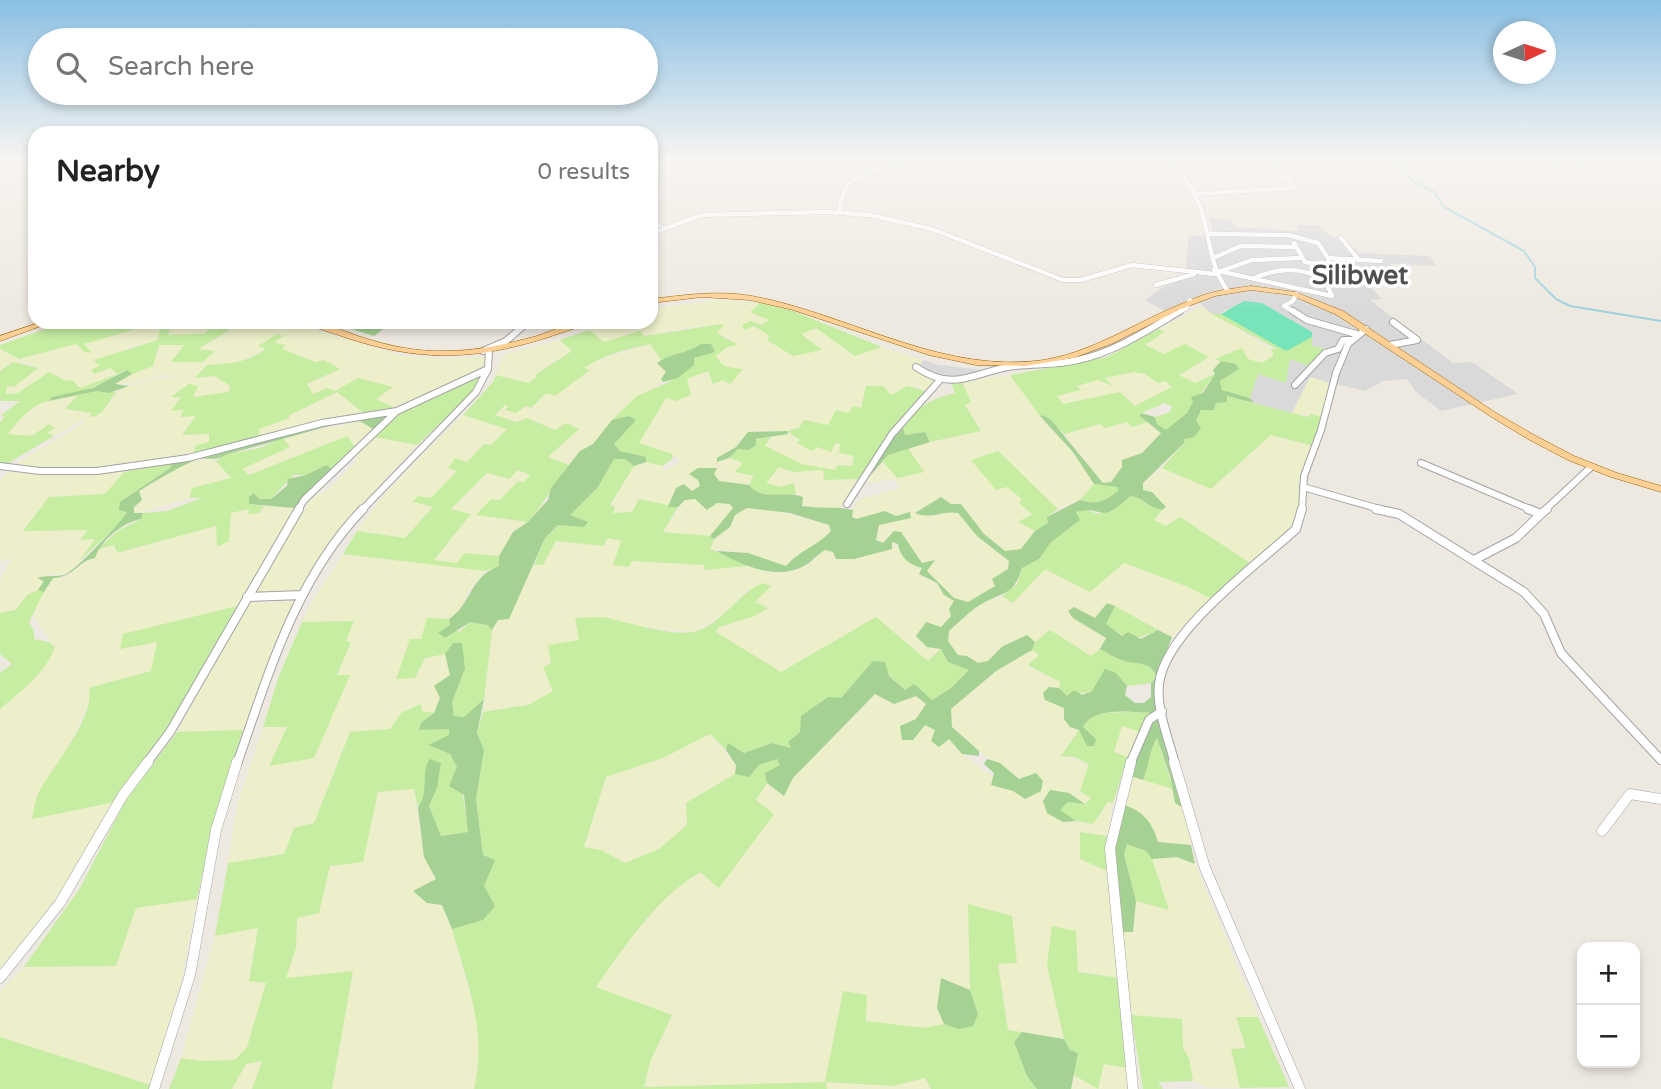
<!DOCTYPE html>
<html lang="en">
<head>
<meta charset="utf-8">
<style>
  :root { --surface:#fff; --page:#f2f2f2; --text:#222; --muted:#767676; --line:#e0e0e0 }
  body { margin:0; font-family:"Varela Round",sans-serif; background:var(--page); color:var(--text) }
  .controls { position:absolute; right:21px; bottom:21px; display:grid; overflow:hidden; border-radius:14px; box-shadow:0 4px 10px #0003 }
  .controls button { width:63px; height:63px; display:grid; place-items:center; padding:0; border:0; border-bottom:2px solid var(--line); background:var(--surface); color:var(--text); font:35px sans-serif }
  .compass { position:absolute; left:1493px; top:21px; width:63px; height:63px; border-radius:50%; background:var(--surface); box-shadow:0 4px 10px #0003; rotate:86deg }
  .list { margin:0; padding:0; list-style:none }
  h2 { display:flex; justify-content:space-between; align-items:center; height:91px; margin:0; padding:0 28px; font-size:30px }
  h2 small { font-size:23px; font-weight:400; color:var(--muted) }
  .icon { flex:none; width:38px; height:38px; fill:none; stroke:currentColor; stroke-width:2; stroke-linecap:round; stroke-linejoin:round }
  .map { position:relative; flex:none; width:1661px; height:1089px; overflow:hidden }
  .search { position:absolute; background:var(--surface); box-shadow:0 4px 10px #0003; left:28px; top:28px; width:630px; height:77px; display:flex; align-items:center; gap:18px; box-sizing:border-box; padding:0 24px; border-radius:38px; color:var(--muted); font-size:26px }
  .panel { position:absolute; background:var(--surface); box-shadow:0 4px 10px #0003; left:28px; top:126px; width:630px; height:203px; border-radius:21px }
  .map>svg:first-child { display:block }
</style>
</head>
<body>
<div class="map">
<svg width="1661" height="1089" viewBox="0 0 1661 1089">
  <rect width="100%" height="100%" fill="#eee9e0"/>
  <!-- residential -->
  <path fill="#dad9d9" d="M1209,218L1231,220L1236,227L1299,231L1296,225H1317L1332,237H1343L1359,253L1430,256L1436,266L1391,264L1397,274L1345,272L1356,283H1367L1382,299L1370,300L1453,363L1472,362L1518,394L1441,411L1416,392L1407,379L1383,381L1365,391L1310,378L1292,413L1254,403L1250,398L1258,374L1290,359L1333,350L1312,346V332L1225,309L1221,314H1212L1193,298L1165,311L1145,300L1165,286L1194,275L1186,266L1189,235L1206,237L1213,233Z
    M923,360L939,365L991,371L949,381L919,366Z"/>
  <!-- farmland -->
  <path fill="#ecefca" d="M714,300L760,303L751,312L770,320L761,325L751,321L744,330L754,326L771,336L768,340L806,351L822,350L800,334L816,328L855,356L882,347L923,360L919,366L914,367L936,381L925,391L916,386L891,395L828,425L804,420L799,428L787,431H753L739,440L736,447L721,462L729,458L743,463L754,476L749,485L719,481L714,474L716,469L698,468L700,486L692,491L685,487L674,493L668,507L639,499L632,512L612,513L610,506L634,466L646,462L663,466L665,471L683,460L655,450L654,447L638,444L666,398L689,386L686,379L708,371L713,384L734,370L720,364L715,356L732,339L716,333L720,325L688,327L644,336L640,331L604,342L589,330L611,322H651V309Z
    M1201,307L1271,349L1274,355L1262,363L1248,359L1241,348L1216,360L1220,362L1213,370L1215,374L1195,383L1178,374L1208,358L1164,354L1144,344L1163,333L1159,329Z
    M160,322H167L158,340L127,348L110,367L119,374L80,388L66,381L42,377L18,393L6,394L7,386L34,365L13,362L0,371V349L19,359L67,344H76L85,352L87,348L84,344Z
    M172,322H217L204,334L168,336Z
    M230,322H290L401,356L447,359L483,357L487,359L486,368L397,409L376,399L392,387L313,394L306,385L339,370L281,349L259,346L266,348L234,365L222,364L203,367L200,379L215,376L230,386L229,392L192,397L188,386L172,397H182L172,410H185L180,416L197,415L183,435L209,434V442L192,456L102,469L42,470L12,466L86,422L83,420L54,436L46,433L32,436L7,434L22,416L41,402L78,395L66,409L112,401L116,392L129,386L158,378L176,377L163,375L130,384H114L121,377L132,374L159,345H185L171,362H203L214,351L197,350L230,331L224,328Z
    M560,340L572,350L535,374L538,377L529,383L496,375L502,356L506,354Z
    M650,344L661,360L658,363L666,372L661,379L663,382L637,397L612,420L593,444L580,451L569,465L547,458L578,428L556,430L527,418L517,422L494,416L505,405L531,408L546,393L571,384L589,370L583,368L593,362Z
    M1134,372L1145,374L1158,382L1165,381L1173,388L1135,406L1120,392L1063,404L1056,395L1080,390L1076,386L1099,379L1110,386L1104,378Z
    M1010,375L1040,416L1073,452L1094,484L1080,500L1058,509L998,451L1007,487L1023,499L1032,514L1019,522L1035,531L1022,549L1011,552L1005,551L984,534L961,504H951L941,497L916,512L937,516L948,511L958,513L977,536L1009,561L1008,569L995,586L968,602L954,598L926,571L929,560L922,563L901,532L894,531L883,543L876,540L878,525L895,520L896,516L885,511L857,519L852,517L853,510L860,499L900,488L894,479L866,483L883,462L897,478L923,472L908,448L981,431L965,404L970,403L962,382Z
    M1310,377L1330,383L1322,417L1292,413Z
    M337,392L366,415L260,439L259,429L289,418L287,416Z
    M463,415L508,428L491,445L484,444L431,498L417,497L414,501L433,506L405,538L357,531L388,490Z
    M361,421L373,429L355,447L347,436L249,475L241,469L290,447L283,438Z
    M1127,422L1132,427L1148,422L1161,432L1142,453L1122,460V467L1111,482L1103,483L1064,434L1101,424L1105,428Z
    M781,434H788L816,447L841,444L854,455L852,466L838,465L835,470L802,464L764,446L770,442L771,437Z
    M1271,435L1313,446L1298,483L1299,505L1292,529L1253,565L1180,517L1166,527L1153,519L1165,507L1143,490V483L1162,468L1211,489Z
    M374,437L417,445L383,481L320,559L299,593L253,594L281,543L312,499L329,489L355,463L359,451Z
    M213,459L231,478L193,488L190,498L134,514V507L142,500L139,492L177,468L193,461Z
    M779,467L793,472L823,470L824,480L859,479L841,507L823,510L802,505L803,497L796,494L794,483L779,487L766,483Z
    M517,470L530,475L524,482L518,481L500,501L476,514L528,522L513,532L499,556L464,553L458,563L434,560L470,515L451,509L487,473L509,479Z
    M9,471L46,474L124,472L106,494L49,497L23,530H89L81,539H96L73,571L65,575L49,574L38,579L45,581L38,590L27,595L16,610L0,613V580L11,559L0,561V481Z
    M695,499L730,504L734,507L710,536L663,532L685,500Z
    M264,506L295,508L237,606L123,634L121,649L158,642L151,672L89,688L91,698L67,750L38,794L32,819L115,802L71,879L27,943L0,972V708L29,684L55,647L35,618L36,607L44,592L53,578H63L74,572L98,549L114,545L117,553L217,526L218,546L228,541L231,513L249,509L259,513Z
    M761,507L829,525L831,531L816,547L796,555L786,566L748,553L710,549L714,539L730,527L735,515L747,508Z
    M607,538L622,541L614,565L632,561L704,565L706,570L747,566L773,573L791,572L808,565L825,549L854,559L891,549L892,542L922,568L919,575L937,583L944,595L954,601L951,616L941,627L916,636L927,647L941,649L928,661L876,617L781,672L716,633L719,627L755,616L768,608L755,602L748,589L721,617L693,632L636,626L605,618H576L580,640L543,667L553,691L528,705L483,712L492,630L498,620L509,618L520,590L534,565H543L556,541L603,546Z
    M343,554L485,571L469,591L459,612L449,619L440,617L421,639L396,678H415L425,658L445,654L450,675L434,713L422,712L421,705L401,713L390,729L350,732L314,823L294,828L285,854L228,863L237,805L263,727L288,726L269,766L349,675L337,676L350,642H345L354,621L302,622L311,603Z
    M1124,563L1188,587L1213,600L1172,637L1108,603L1095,618L1074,607L1068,611L1073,618L1106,638L1100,649L1091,656L1050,630L1035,642L1027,635L1003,646L988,661L978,663L967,656H958L948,641V631L983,603L1002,596L1013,603L1045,569Z
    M294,602L275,642L243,730L177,732L249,603Z
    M1032,650L1040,654L1028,666L1060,682L1059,688L1049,687L1064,708L1070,727L1079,730L1061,755L1089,764L1091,798L1085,804L1069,793L1063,822L1093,824L1108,802L1113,803L1107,836L1080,832V858L1108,871L1119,978L1047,965L1064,1039L1008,1030L998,963H1017L968,905L970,990L941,978L937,1008L944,1024L925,1028L865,1021L866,996L843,992L826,1082L893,1086L926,1078L930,1089H827L825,1082L644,1087L650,1062L672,1016L595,988L637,930L679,885L700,872L719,887L774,814L755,801L767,783L784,796L793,778L875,694L903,698L916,696L926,704L916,719L913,740L925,724L935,730L939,747L948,739L962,754L993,778L992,785L1013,791L1020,779L979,751L952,727L951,709L996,671Z
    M1122,726L1140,732L1128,757L1114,752Z
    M710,734L736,765L735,774L686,803L687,825L659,849L625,864L601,850L584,847L606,777L663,758Z
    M1128,775L1173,789L1175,803L1183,808L1191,845L1158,842L1121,804Z
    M414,789L424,857L436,879L413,891L427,903L442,905L452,929L480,1031L481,1062L474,1089H332L353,971L285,979L296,948L297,918L319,912L330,866L363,861L378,791Z
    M1177,857L1195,864L1258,1017L1236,1018L1246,1049L1232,1050L1240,1088H1209L1193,1081L1189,1058L1183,1048L1181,1019L1131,1015L1122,932H1133L1136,901L1169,910L1152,859Z
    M197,899L181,982L151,1085L0,1037V992L24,967L116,966L135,908Z
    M258,927L249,980L266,983L247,1047L235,1060L202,1061L181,1058L215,936Z
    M262,1061L252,1089H232L246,1064Z
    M1104,1064L1128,1068L1130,1089H1071L1074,1075L1098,1088Z"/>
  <!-- grass -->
  <path fill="#c7eda2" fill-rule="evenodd" d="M760,303L793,311L882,347L855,356L816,328L801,334L822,350L793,356L767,340L770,336L754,326L744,330L742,325L751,321L761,325L769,320L750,312Z
    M1212,314H1221L1286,350L1312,337V346L1334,351L1315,368L1290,359L1286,383L1258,374L1250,398L1222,390L1220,381L1238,369L1215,359L1242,348L1248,359L1262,363L1274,355L1271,349H1277Z
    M65,322H81L80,329L108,322H160L84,344L92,353L85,352L76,344L19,359L0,349V345Z
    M167,322H172L168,335L204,334L217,322H230L224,327L230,330L198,349L215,351L203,362H171L184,345H159L153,366L132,374L123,371C102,386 78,394 52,397L49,401C31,404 19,420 8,434L32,436L49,424L55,428L47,433L54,436L5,465L0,464V422L5,417L0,416L20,401H0V371L13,362L38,368L14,387L7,386L6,394L18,393L49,372L66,381L72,380L80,388L118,374L110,368L94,374L91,370L99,366L94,360L158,340L159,332Z
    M722,324L724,325L717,333L738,345L727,347L716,356C723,369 730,367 743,369L730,384L723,380L713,384L708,371L687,379L691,395L676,401L666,398L639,443L672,454L673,458L663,466L646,462V457L620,451L614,443L629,416L612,420L637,396L669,382L694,358L714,352L711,344L661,360L650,344C628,349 603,355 584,368L590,370L555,396L546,393L531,408L526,406L516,413L505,410L508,406L505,405L495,415L517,422L527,418L555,430L566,423L579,429L548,457L569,465C554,484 544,504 528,522L476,515L491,499L500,500L518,481L524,482L530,475L517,470L510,479L487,473L451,509L471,514L434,560L457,563L464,553L499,556V566L485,571L343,554L357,531L405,538L433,507L413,502L418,496L431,498L457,471L448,468L455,458L467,462L484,444L491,445L507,429L463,415L493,382L496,375L529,383L537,377L535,375L572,351L560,340L589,330L604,342L640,331L644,336Z
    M1159,329L1164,332L1145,345L1164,354L1185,344L1209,357L1179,375L1195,383L1215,374L1187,413L1166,431L1157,424L1155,417L1170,412L1172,407L1165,403L1141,413L1148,422L1132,427L1127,422L1105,428L1100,424L1064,434L1044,415L1040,416L1010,375L1107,357ZM1134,372L1145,374L1158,383L1165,381L1172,387L1135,406L1120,392L1063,404L1057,396L1081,390L1077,386L1098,380L1113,386L1105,378Z
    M277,334L283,336L274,342L285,345L282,349L316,362L324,360L340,369L307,384L313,394L327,388L335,391L358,378L393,387L376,399L397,409L366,415L337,392L288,416L290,418L259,429L260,439L192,456L196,445L209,442V434L182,435L196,416L180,417L184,410L171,411L181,397H171L189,384L198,386L193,397L229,392L230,386L215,376L195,378L207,365C233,363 242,364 266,349L258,346Z
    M484,375L467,398L417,445L374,437L399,414Z
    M962,382L971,402L965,405L981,431L930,442L925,432L905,435L903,428C918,407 929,399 955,393L951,383Z
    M866,386H883L891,395L908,386L925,391L882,443L859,479L824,480L823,470L793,472L779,467L766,483L780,487L794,483L796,494L774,496L753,491L749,485L754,476L735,472L743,463L729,458C741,445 753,439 771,437L765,446L802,464L835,470L838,465L852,466L854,456L839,453L840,444L835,443L831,452L817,447L812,451L797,443L800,440L787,431L799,428L804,420L828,425L836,410L848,413L853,406L861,408Z
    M97,391L116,392L102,412L94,417L90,416L92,413L65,409L78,395Z
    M1226,396L1308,417L1311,414L1322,417L1313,446L1271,435L1211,489L1162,468L1184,443L1201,410H1214L1216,403L1228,400Z
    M347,436L355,447L332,469L326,465L306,475H294L271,499H259L254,493L249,497V504L264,506L259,513L248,514L249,509L231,513L229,541L217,547L216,526L117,553L114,545L98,549L119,530L141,519L143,513L167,511L202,498H190L192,488L231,478L216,461L225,455L260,448L283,438L290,447L242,469L249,475Z
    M908,448L924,472L897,478L883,462L888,455Z
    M998,451L1058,509L1047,517L1049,523L1035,531L1018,522L1032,514L1019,503L1022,499L1007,487L996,490L971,460Z
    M614,459H625L634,466L610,505L615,507L613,513L632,512L639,499L678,507L663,532L710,536L714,539L710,549L741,560L747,566L705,570L704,565L632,561L629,567L613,565L621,541L608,538L603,546L556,541L543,565H534L545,538L598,487Z
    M172,463L170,468L120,502L127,511L121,523L80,560L95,539L80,540L88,530L23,531L49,497L105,494L124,472Z
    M1094,484L1118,487V491C1104,502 1097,505 1080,500Z
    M1130,496C1144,499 1145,506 1162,510L1154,520L1166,526L1180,517L1253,565L1213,600L1188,587L1124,563L1090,592L1045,569L1013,603L1002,596L1017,584L1022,568C1039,560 1039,554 1051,542C1066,528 1067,534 1076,512L1085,510L1099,514Z
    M763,583L771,586L755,602L768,608L755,616L719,627L716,632L781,672L876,617L928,661L941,649L948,662L969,670L951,688L932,700L905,690L873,661L841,698L800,732L792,748L771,743L744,753L729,744L726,750L710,734L663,758L606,777L584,847L601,850L625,863L659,849L687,825L686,803L735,774L749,776L759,765L777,759L781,765L765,773L767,783L756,800L774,814L719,888L700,872C655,899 626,945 596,987L672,1015L650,1062L644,1087L825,1082L843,991L867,995L866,1021L925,1028L944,1024L958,1029L978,1014L970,990L968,904L1012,916L1017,963L998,964L1008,1030L1022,1032L1014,1042L1027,1076L1037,1089H931L925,1078L893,1086L826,1082L827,1089H474C488,1032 467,984 452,929L483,920V855L476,799L484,750L477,733L483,712L528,705L553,691L543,667L551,663L548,645L579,640L575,618C586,618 597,616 608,618C629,623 672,636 693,632C722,626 737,593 763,583Z
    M38,590L44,592L29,622L34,631V639L49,642L55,647C46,673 20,692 0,709V673L12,664L0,654V613L16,610L27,595Z
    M237,606L166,731L115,802L32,819C34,810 35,800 39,792C53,765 95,719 89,688L151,671L157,642L120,649L123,634Z
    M1115,606L1158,630C1134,642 1126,639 1105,624Z
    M427,618L449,619L450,625L459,632L470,622L487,625L492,630L484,699L464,717L454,716L452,702L465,669L453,643L445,654L425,658L415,678L396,679L410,639H421Z
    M354,621L346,641L351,642L337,675H350L314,758L269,766L287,727H263L279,676L302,622Z
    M1050,630L1091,656L1100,649C1107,652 1114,658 1122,660C1137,666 1149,659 1157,677L1151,683L1127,686L1116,673L1092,691L1067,696L1059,688L1060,682L1028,665L1039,655L1032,650L1035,642Z
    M421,704L422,711L434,713L421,723L420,729H449V735L429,745L450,754L458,768L469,832L441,836L429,806L437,788L426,765V796L418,808L414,789L378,792L363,862L330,866L319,913L297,918L296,948L286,978L353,971L332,1089H252L262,1061L246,1064L232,1089H169L181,1058L202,1061L235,1060L247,1047L266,983L249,981L258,928L215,936L228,863L284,854L294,828L314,823L350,732L390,729L401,713Z
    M1130,712L1152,713L1144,719L1140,732L1122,726L1114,752L1128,757L1113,803L1108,802L1093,824L1076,821L1059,811L1068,802L1085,804L1091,798L1080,791L1089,764L1074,757L1061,756L1079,730L1087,746L1096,739L1082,727C1091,710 1114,713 1130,712Z
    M243,730L214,818L197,899L136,908L116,966L24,967L80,888L126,800L177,732Z
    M1157,738L1173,789L1143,780C1149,765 1149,751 1157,738Z
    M1080,832L1107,836L1108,871L1080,859Z
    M1127,844L1146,851L1152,859L1169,910L1136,901L1124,853Z
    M1052,926L1076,931L1078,972L1119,978L1128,1068L1104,1064L1098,1089L1074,1075L1078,1053L1070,1050L1064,1039L1047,965Z
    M1131,1015L1182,1019L1183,1048L1189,1058L1193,1081L1158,1082L1163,1089H1143Z
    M1236,1017H1258L1289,1087L1240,1088L1231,1049L1246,1048Z
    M0,1037L151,1085L149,1089H0Z"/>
  <!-- forest -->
  <path fill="#a5d192" d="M328,322H392L374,336Z
    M701,344H711L715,352L694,358V365L678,378L663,382L661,379L666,372L657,363C670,353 687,354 701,344Z
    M1221,361L1236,364L1239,369L1220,381L1222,390L1250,398L1254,403L1227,396V402L1216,403L1214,410H1201L1196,421L1201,428L1194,437L1185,439L1184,443L1143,483V490L1152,492L1166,507L1162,510C1145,506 1144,498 1130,496C1098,526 1107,505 1076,512L1080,520L1051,542L1039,559L1022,568C1013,596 1005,591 983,603C971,610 959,622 949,631L948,641L958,655L967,656L978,663L988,661L1003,646L1027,635L1035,642L1032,650L996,671L951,709L952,727L979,751V756L962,754L949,739L939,747L931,741L935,730L925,725L913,740H902L900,726L916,719L926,704L916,696L894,704L875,694L793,778L784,796L767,783L765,773L780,765L777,759L759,765L749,777L735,774L736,765L726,750L728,743L744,753L772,743L791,748L788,742L800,732L801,716L828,697L841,698L873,661L885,662L889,676L905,690L914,684L932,700L951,688L969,670L948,662L941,649L927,647L916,636L926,622L941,627L951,616L949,609L954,601L944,595L937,583L919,574L922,568C909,565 900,557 898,544L892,542V549L854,559H836L833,552L825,550C817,554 812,562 804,566C777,581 741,565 717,551L748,553L786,566C800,550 816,547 831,531L829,525L790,513L747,508L735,515L730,527L714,539L710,536L733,508L730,504L717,503L707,510L695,499L685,500L678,507H668L676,488L684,484L692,491L700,486L698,480L689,474L698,468H717L714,474L719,481L749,485C762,502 786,490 803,497L802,506C820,509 836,506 853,510L852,517L856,519L885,511L896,516L910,512L911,518L879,525L876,540L883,543L894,531L901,532L922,563L935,560L927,571L954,598L968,602L995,586L992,579L1008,569L1009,561L977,536L958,513C943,510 930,520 915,513L941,497L951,504H961L984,534L1005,551L1021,549L1035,531L1048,523L1047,517L1080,500C1097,505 1104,502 1118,491V487L1094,484L1073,452L1040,416L1043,415L1051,420L1103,483L1111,482L1122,467V460L1142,453L1161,433L1140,416L1141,413L1155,417L1157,424L1166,430L1187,413L1193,402L1191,397L1203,393L1215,374L1213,370Z
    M127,370L132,374L115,384L129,386L109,393L97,391L49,401L52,397L93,388Z
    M392,414L373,429L360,421L336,424L225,455C214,463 205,455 193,461C175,469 157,480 139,491L142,500L134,507V513H143L141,519C123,522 101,540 95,558C79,560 73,578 53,578L44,592L38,590L44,581L37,578C47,575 54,577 64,575C72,574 123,521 127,512L119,510L120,502L170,468L172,463L328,423Z
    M629,416L636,420L614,444L620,451L646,457V462L634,466L625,459H614L598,487L570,515L588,522L584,527L558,525L545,538L509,619L498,620L492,630L487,625L470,622L445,638L438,633L450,625L449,619C472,604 469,577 499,566V556L513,532L528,522L548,500L551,488L580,451L593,444L612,420Z
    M903,428L905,435L925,432L930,442L888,455L870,476L889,443Z
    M787,431L788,434L756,439V445L749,450L738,449L729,458L717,462V458L736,447L748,432Z
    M326,465L332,469L295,508L249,504V497L254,493L259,499H271L287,486L288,479L306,475Z
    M1107,603L1115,606L1106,624L1122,636L1128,632L1141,639L1158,630L1172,637L1157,677L1159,709L1152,713C1132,712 1093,706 1083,727L1096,739L1094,746H1087L1079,730L1070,727L1064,719V708L1045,700L1043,693L1049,687L1059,688L1067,696L1074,690L1082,695L1092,691L1105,669L1116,673L1127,686L1125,695L1135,703H1144L1151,697V683L1157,677C1149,659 1137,666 1122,660C1114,658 1107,652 1100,649L1106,638L1073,618L1068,611L1074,607L1095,618Z
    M453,643H462L465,669L452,702L454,716L464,717L484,699L477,733L484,750L476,799L483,855L495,860L484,886L495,906L483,920L452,929L442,905L427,903L413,891L436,879L424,857L418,808C430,791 420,772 430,759L441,763L437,788L429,806L441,836L468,832L464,795L449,786L457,767L450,754L428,745L449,735V729L419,730L421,723L434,713L440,698L434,686L450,675L445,654Z
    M1161,715L1183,808L1175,803L1170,776L1157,738C1149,751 1149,766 1143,780L1128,775C1138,756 1145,727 1161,715Z
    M987,759L1000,763L1019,779L1036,773L1043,781L1041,791L1025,799L1013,791L991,785L994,773L984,764Z
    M1050,790L1069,793L1085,804L1068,802L1060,810L1076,821L1063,822L1047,813L1043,801Z
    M1121,804C1142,810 1152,821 1158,842L1191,845L1195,864L1177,857L1152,859L1146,851L1127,844L1124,854L1136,901L1133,932H1122C1118,889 1110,846 1121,804Z
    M941,978L970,990L978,1014L973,1026L958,1029L944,1024L937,1008Z
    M1022,1032L1064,1039L1070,1050L1078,1053L1071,1089H1037L1027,1076L1014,1042Z"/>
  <!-- pitch -->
  <path fill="#78e4b9" d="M1244,301L1262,303L1312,332V337L1286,351L1221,314Z"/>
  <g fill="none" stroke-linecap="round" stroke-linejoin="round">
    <!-- stream -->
    <path stroke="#9dd1df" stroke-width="2" d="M1394,159L1414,182L1434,192L1444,207L1524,251L1535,267V278L1556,299L1570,306L1661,321"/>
    <defs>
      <path id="minor-far3" d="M1160,159C1219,192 1197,248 1227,290
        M1542,159L1568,169L1588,165L1585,161L1588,159
        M1271,163L1295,187
        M1193,194L1295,188
        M839,212C841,203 842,192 848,185C866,164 929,162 956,159
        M651,222L664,228
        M651,234L701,215L829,212L869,215L932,229L1063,280H1081L1132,265L1215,274
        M1209,234L1288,235L1318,243L1328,258
        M1341,238L1359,260
        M1294,243L1305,262L1323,265L1329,262L1328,258
        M1213,258L1241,246L1296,247
        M1328,258L1381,261
        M1214,270L1332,296
        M1221,271L1252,260L1300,258
        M1253,279C1279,266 1321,264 1332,296
        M1156,285L1194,274
        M1177,313L1186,308L1190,300
        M1296,313L1284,306L1293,301L1296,294"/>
      <path id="minor-far2" d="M1293,311L1307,320L1356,334
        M1390,345L1417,340L1393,322
        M483,351L506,341L528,322
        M916,367C953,392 971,374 1008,367C1031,363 1055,366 1078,360C1115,352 1148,330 1180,311
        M1295,385L1325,353L1338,349L1343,340H1350
        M1421,463L1532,510
        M0,466L40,471H97L188,458L322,423L397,411L488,369
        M1303,487L1383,510
        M847,504L892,434L939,381
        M298,510L304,500L397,411
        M362,510L476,392L488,369L489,350
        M1302,510L1304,476L1321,430L1336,373L1348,344L1366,329
        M1545,510L1591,467"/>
      <path id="minor-far1" d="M1376,509L1399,514L1524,592L1544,614L1561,653L1661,760
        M1541,514L1547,509
        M1474,560L1516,538L1541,514L1528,509
        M247,597L302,595
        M146,764L170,732L299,509
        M237,764C268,675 296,578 363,509
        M1130,764L1149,720L1162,711
        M1175,764C1169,740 1156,709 1159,684C1165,631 1257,565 1296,529L1302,509"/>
      <path id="minor" d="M1131,762L1110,848L1133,1089
        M1174,762L1205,868L1300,1089
        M1602,831L1630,794L1661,799
        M0,978L60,903L123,795L148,762
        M154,1089L190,975L216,830L237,762"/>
      <path id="major" d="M1251,286L1295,292L1343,311L1496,413L1534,435L1574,456L1617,473L1661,486V492L1611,477L1568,460L1528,439L1490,416L1337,315L1291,295L1251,290L1215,296L1181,309L1111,344L1073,358L1026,366L976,365L929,355L793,310L750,300L702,297L651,303V299C685,295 718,290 752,296C844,313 929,367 1025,362C1083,359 1128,326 1179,305C1190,300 1202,295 1214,292C1226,289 1239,288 1251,286Z
        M41,322H52L0,341V336Z
        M304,322C324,322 343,331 361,337C389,346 417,352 446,351C477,351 507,344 537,336C554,330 571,322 589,322C577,329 562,332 549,337C473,361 419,362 344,337C331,332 316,329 304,322Z"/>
    </defs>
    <!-- minor-far3 casing -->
    <use href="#minor-far3" stroke="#a3a3a3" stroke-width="5"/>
    <!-- minor-far2 casing -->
    <use href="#minor-far2" stroke="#a3a3a3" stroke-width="8"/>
    <!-- minor-far1 casing -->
    <use href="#minor-far1" stroke="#a3a3a3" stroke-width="10"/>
    <!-- minor casing -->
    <use href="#minor" stroke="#a3a3a3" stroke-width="11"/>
    <!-- major casing -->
    <use href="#major" stroke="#946200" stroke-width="1"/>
    <!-- minor-far3 -->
    <use href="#minor-far3" stroke="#fff" stroke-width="4.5"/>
    <!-- minor-far2 -->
    <use href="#minor-far2" stroke="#fff" stroke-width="6"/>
    <!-- minor-far1 -->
    <use href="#minor-far1" stroke="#fff" stroke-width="8"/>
    <!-- minor -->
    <use href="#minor" stroke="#fff" stroke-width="10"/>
    <!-- major -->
    <use href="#major" fill="#ffd095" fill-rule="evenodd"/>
  </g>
  <!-- sky -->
  <linearGradient id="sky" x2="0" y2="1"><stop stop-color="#8ac0e4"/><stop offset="0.51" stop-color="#f7f5f1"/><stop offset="1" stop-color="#f7f5f1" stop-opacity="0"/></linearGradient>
  <rect width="1661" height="311" fill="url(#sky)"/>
  <g text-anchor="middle" stroke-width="7" stroke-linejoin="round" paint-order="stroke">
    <!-- far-district labels -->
    <g font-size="26" font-weight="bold" fill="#4f4f4f" stroke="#fff">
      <text x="1360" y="284">Silibwet</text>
    </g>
  </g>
</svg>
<div class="controls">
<button>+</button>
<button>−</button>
</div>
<svg class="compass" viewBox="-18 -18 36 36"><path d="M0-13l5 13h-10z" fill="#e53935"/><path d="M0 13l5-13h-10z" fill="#767676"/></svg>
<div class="search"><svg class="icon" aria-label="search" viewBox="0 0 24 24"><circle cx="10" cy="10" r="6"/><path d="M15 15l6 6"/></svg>Search here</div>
<section class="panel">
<h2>Nearby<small>0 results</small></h2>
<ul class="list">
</ul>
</section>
</div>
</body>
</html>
